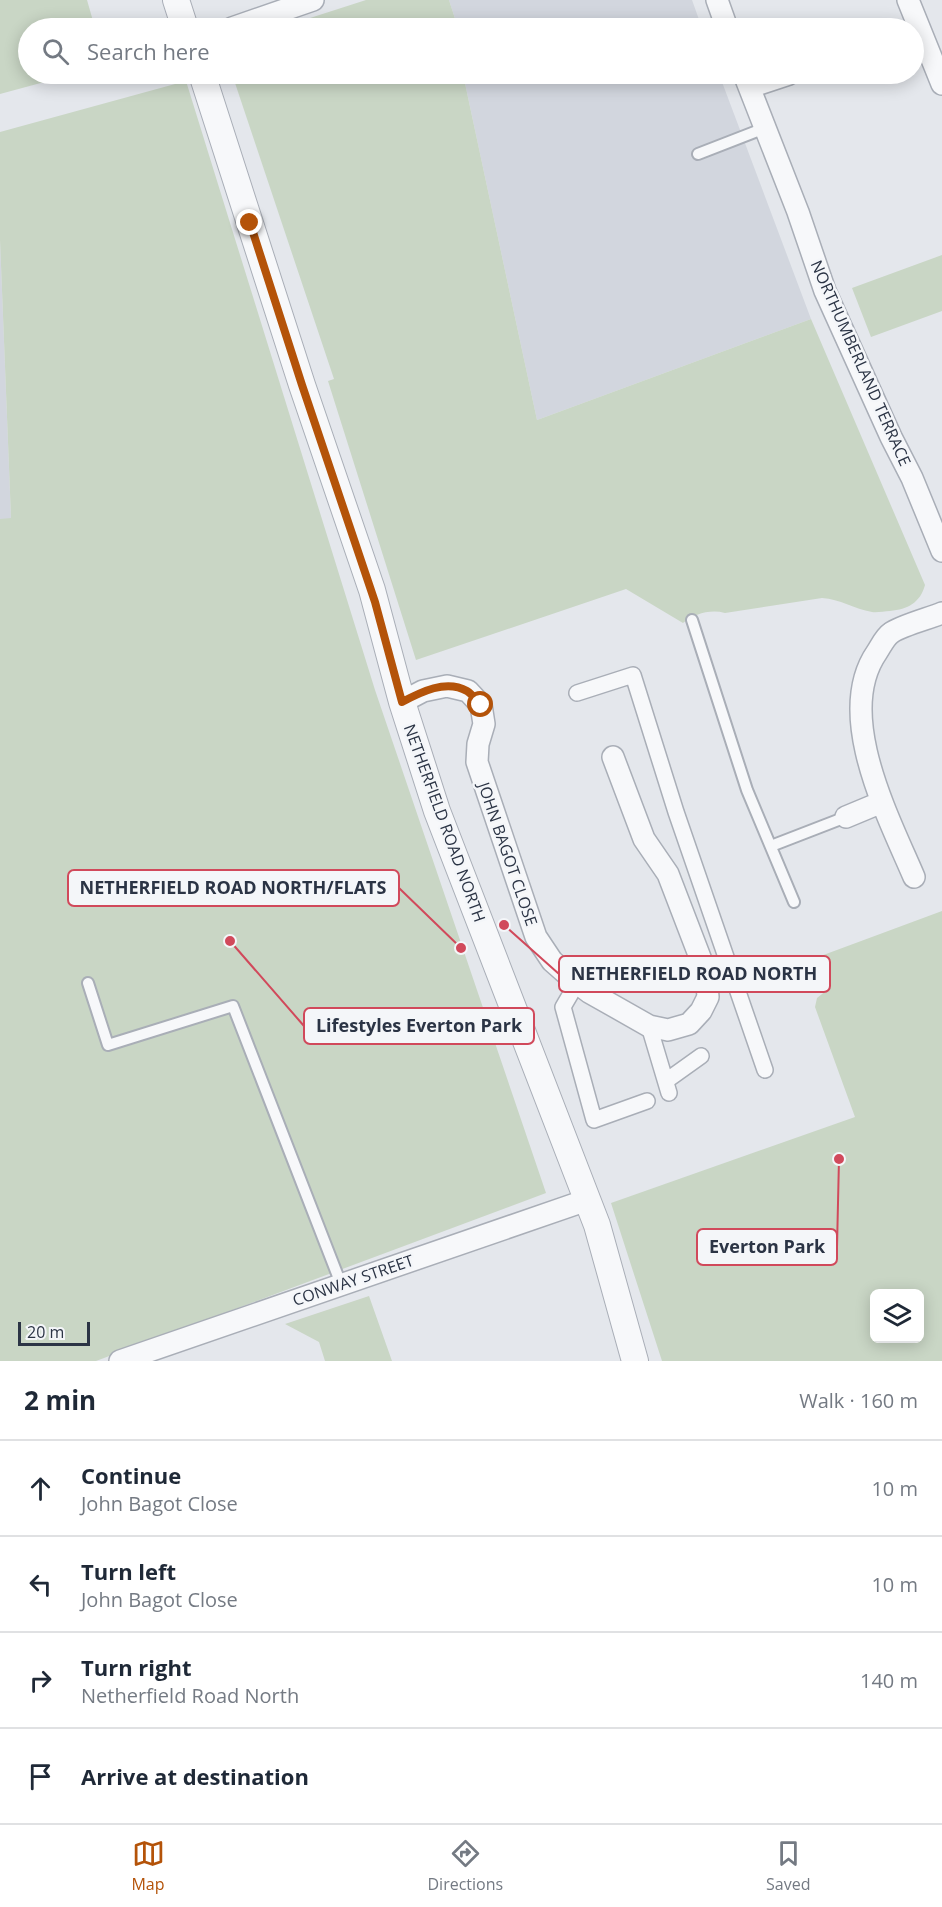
<!DOCTYPE html>
<html lang="en">
<head>
<meta charset="utf-8">
<style>
  :root { --surface:#fff; --page:#f2f2f3; --text:#1f2937; --muted:#747a83; --line:#e0e1e3; --accent:#b45309 }
  body { margin:0; font-family:"Open Sans",sans-serif; background:var(--page); color:var(--text) }
  .controls { position:absolute; right:18px; bottom:18px; display:grid; overflow:hidden; border-radius:9px; box-shadow:0 3px 15px #0003 }
  .controls button { width:54px; height:54px; display:grid; place-items:center; padding:0; border:0; border-bottom:2px solid var(--line); background:var(--surface); color:var(--text); font:30px sans-serif }
  .scale { position:absolute; left:18px; bottom:15px; width:72px; box-sizing:border-box; padding-left:6px; border:3px solid #2b3445; border-top:0; font-size:16px; line-height:21px; white-space:nowrap; color:#2b3445; -webkit-text-stroke:4px #f4f6f9; paint-order:stroke }
  .stop { position:absolute; width:18px; height:18px; margin:-14px; border:4px solid #b45309; border-radius:50%; background:#fff }
  .stop.end { background:#b45309; border-color:#fff; box-shadow:0 2px 6px #0008 }
  .list { margin:0; padding:0; list-style:none }
  h2 { display:flex; justify-content:space-between; align-items:center; height:78px; margin:0; padding:0 24px; font-size:26px }
  h2 small { font-size:20px; font-weight:400; color:var(--muted) }
  .list li { display:grid; grid-template-columns:39px 1fr auto; gap:18px; align-items:center; box-sizing:border-box; height:96px; padding:0 24px; border-top:2px solid var(--line) }
  .list b { display:block; font-size:22px; white-space:nowrap }
  .list p { margin:0; font-size:20px; white-space:nowrap; color:var(--muted) }
  .list em { font-size:20px; font-style:normal; color:var(--muted) }
  .icon { flex:none; width:33px; height:33px; fill:none; stroke:currentColor; stroke-width:2; stroke-linecap:round; stroke-linejoin:round }
  .map { position:relative; flex:none; width:942px; height:1361px; overflow:hidden }
  .search { position:absolute; background:var(--surface); box-shadow:0 3px 15px #0003; left:18px; right:18px; top:18px; height:66px; display:flex; align-items:center; gap:15px; box-sizing:border-box; padding:0 21px; border-radius:33px; color:var(--muted); font-size:22px }
  .sheet { height:462px; background:var(--surface) }
  nav { display:flex; justify-content:space-around; align-items:center; box-sizing:border-box; height:84px; border-top:2px solid var(--line); background:var(--surface); font-size:16px; color:var(--muted) }
  nav a { display:grid; justify-items:center; gap:3px }
  nav .on { color:var(--accent) }
  .map>svg:first-child { display:block }
</style>
</head>
<body>
<div class="map">
<svg width="942" height="1361" viewBox="0 0 942 1361">
  <rect width="100%" height="100%" fill="#e4e7ec"/>
  <!-- built -->
  <path fill="#d2d6de" d="M449,0H692L702,28H458Z
    M463,74H719L811,319L537,420Z
    M0,240L11,519H0Z"/>
  <!-- green -->
  <path fill="#c9d6c5" fill-rule="evenodd" d="M0,0H87L95,28H28V74H74L0,94Z
    M366,0H449L458,28H279Z
    M232,74H463L537,420L811,319L925,585C920,603 908,609 890,611C884,611 877,613 872,612C854,609 840,599 822,598L725,613C710,609 694,614 683,623L626,589L416,660L328,381L334,379Z
    M186,81L375,690L546,1193L96,1361H0V519L11,518L0,240V132Z
    M942,255V311L871,337L852,288Z
    M942,911V1361H662L611,1203L855,1117L815,1007L817,998L827,990L818,957ZM874,1294H920V1338H874Z
    M369,1296L392,1361H325L319,1342L285,1324Z"/>
  <g fill="none" stroke-linecap="round" stroke-linejoin="round">
    <defs>
      <path id="service" d="M698,154L765,128
        M692,620L747,790L794,902
        M771,846L846,817
        M88,983L108,1045L233,1006L341,1284"/>
      <path id="pedestrian" d="M577,693L633,675L676,812L765,1070
        M577,983L563,1007L594,1120L647,1101
        M649,1026L669,1093
        M666,1081L701,1056"/>
      <path id="minor" d="M717,0L727,28
        M908,0L942,84
        M232,28L313,0
        M744,74L798,212L825,291L891,437L912,478L942,551
        M750,87L789,74
        M402,702L423,691L447,686L468,691L481,705L484,724L478,744L477,762L536,937L552,961L577,983L589,992L649,1026L668,1030L689,1024L701,1011L708,997L706,973L668,874L644,839L613,757
        M846,817L882,802
        M914,877C888,816 834,714 877,652C881,646 885,637 891,633C900,626 930,618 942,613
        M120,1361L587,1200"/>
      <path id="tertiary" d="M176,0L185,28
        M202,74L302,385L372,590L402,702L437,811L597,1225L635,1361"/>
    </defs>
    <!-- service casing -->
    <use href="#service" stroke="#a9aeb7" stroke-width="14"/>
    <!-- pedestrian casing -->
    <use href="#pedestrian" stroke="#a9aeb7" stroke-width="18"/>
    <!-- minor casing -->
    <use href="#minor" stroke="#a9aeb7" stroke-width="24"/>
    <!-- tertiary casing -->
    <use href="#tertiary" stroke="#a9aeb7" stroke-width="28"/>
    <!-- service -->
    <use href="#service" stroke="#f7f8fa" stroke-width="10"/>
    <!-- pedestrian -->
    <use href="#pedestrian" stroke="#f7f8fa" stroke-width="15"/>
    <!-- minor -->
    <use href="#minor" stroke="#f7f8fa" stroke-width="21"/>
    <!-- tertiary -->
    <use href="#tertiary" stroke="#f7f8fa" stroke-width="26"/>
  </g>
  <g fill="none" stroke-linecap="round" stroke-linejoin="round">
    <!-- route -->
    <path stroke="#b45309" stroke-width="8" d="M250,223L302,385L375,602L402,702C421,692 446,679 467,691C472,694 477,701 481,705"/>
  </g>
  <g text-anchor="middle" stroke-width="5" stroke-linejoin="round" paint-order="stroke">
    <!-- street labels -->
    <g font-size="16" fill="#2b3445" stroke="#f4f6f9">
      <text transform="translate(861 363) rotate(66)" y="6">NORTHUMBERLAND TERRACE</text>
      <text transform="translate(445 823) rotate(70)" y="6">NETHERFIELD ROAD NORTH</text>
      <text transform="translate(508 854) rotate(71)" y="6">JOHN BAGOT CLOSE</text>
      <text transform="translate(353 1280) rotate(-19)" y="6">CONWAY STREET</text>
    </g>
  </g>
  <!-- callouts -->
  <path fill="none" stroke="#d1495b" stroke-width="2" d="M461 948L399 888M504 925L559 974M230 941L304 1026M839 1159L837 1247"/>
  <g fill="#d1495b" stroke="#f4f6f9" stroke-width="2">
    <circle cx="461" cy="948" r="6"/>
    <circle cx="504" cy="925" r="6"/>
    <circle cx="230" cy="941" r="6"/>
    <circle cx="839" cy="1159" r="6"/>
  </g>
  <g fill="#f4f6f9" stroke="#d1495b" stroke-width="2">
    <rect x="68" y="870" width="331" height="36" rx="6"/>
    <rect x="559" y="956" width="271" height="36" rx="6"/>
    <rect x="304" y="1008" width="230" height="36" rx="6"/>
    <rect x="697" y="1229" width="140" height="36" rx="6"/>
  </g>
  <g font-size="18" text-anchor="middle" font-weight="bold" fill="#2b3445">
    <text x="233" y="894">NETHERFIELD ROAD NORTH/FLATS</text>
    <text x="694" y="980">NETHERFIELD ROAD NORTH</text>
    <text x="419" y="1032">Lifestyles Everton Park</text>
    <text x="767" y="1253">Everton Park</text>
  </g>
</svg>
<div class="controls">
<button><svg class="icon" aria-label="layers" viewBox="0 0 24 24"><path d="M12 4l9 5-9 5-9-5zM3 14l9 5 9-5"/></svg></button>
</div>
<div class="scale">20 m</div>
<div class="stop" style="left:481px;top:705px"></div>
<div class="stop end" style="left:250px;top:223px"></div>
<div class="search"><svg class="icon" aria-label="search" viewBox="0 0 24 24"><circle cx="10" cy="10" r="6"/><path d="M15 15l6 6"/></svg>Search here</div>
</div>
<section class="sheet">
<h2>2 min<small>Walk · 160 m</small></h2>
<ul class="list">
<li><svg class="icon" aria-label="ahead" viewBox="0 0 24 24"><path d="M12 20V5M6 11l6-6 6 6"/></svg><div><b>Continue</b><p>John Bagot Close</p></div><em>10 m</em></li>
<li><svg class="icon" aria-label="left" viewBox="0 0 24 24"><path d="M17 20v-9H6M10 6l-5 5 5 5"/></svg><div><b>Turn left</b><p>John Bagot Close</p></div><em>10 m</em></li>
<li><svg class="icon" aria-label="right" viewBox="0 0 24 24"><path d="M7 20v-9h11M14 6l5 5-5 5"/></svg><div><b>Turn right</b><p>Netherfield Road North</p></div><em>140 m</em></li>
<li><svg class="icon" aria-label="arrive" viewBox="0 0 24 24"><path d="M6 21V4h12l-3 4 3 4H6"/></svg><div><b>Arrive at destination</b></div></li>
</ul>
</section>
<nav>
<a class="on"><svg class="icon" aria-label="map" viewBox="0 0 24 24"><path d="M3 6l6-2 6 2 6-2v14l-6 2-6-2-6 2zM9 4v14M15 6v14"/></svg>Map</a>
<a><svg class="icon" aria-label="directions" viewBox="0 0 24 24"><path d="M12 3l9 9-9 9-9-9zM9 14v-3h6M13 9l2 2-2 2"/></svg>Directions</a>
<a><svg class="icon" aria-label="saved" viewBox="0 0 24 24"><path d="M7 4h10v16l-5-4-5 4z"/></svg>Saved</a>
</nav>
</body>
</html>
